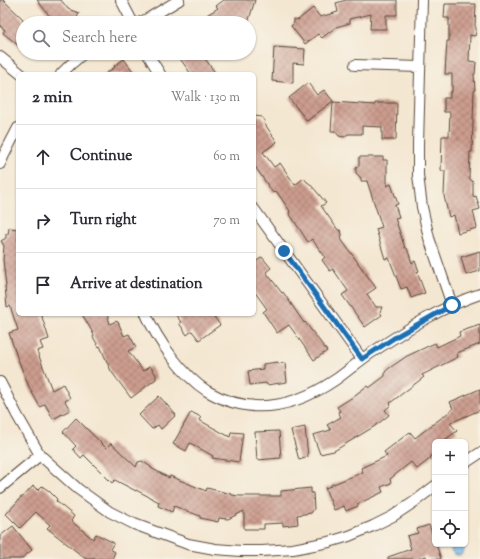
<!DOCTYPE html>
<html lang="en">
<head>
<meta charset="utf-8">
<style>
  :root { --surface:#fff; --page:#f2f2f3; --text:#2b2b33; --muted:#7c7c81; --line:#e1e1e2 }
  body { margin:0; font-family:"Sorts Mill Goudy",serif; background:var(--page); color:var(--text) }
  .controls { position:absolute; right:12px; bottom:12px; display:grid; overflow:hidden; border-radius:6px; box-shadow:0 1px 3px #0004 }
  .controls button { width:36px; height:36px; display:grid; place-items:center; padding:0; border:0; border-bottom:1px solid var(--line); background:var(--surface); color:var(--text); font:20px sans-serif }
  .stop { position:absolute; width:12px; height:12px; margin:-9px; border:3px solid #1f6fb2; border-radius:50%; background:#fff }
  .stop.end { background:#1f6fb2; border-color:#fff; box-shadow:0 1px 4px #0008 }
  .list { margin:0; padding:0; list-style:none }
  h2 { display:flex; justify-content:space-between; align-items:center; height:52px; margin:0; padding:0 16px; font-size:17px }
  h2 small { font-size:13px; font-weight:400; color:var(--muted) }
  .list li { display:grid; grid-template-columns:26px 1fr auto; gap:12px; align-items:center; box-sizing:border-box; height:64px; padding:0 16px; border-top:1px solid var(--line) }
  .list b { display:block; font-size:15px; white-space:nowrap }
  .list em { font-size:13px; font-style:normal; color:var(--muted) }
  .icon { flex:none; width:22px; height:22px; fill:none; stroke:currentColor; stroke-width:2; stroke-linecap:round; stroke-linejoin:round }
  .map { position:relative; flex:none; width:480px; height:559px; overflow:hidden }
  .search { position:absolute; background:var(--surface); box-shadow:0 1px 3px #0004; left:16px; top:16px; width:240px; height:44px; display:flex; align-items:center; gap:10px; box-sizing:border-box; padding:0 14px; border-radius:22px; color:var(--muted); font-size:15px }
  .panel { position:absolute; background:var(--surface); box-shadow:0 1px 3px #0004; left:16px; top:72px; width:240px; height:244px; border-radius:6px }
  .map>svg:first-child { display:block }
</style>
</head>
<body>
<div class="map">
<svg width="480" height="559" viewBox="0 0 480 559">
  <defs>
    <pattern id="water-ripples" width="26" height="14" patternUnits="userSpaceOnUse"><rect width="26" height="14" fill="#78bbed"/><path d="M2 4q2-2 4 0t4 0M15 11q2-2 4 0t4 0" fill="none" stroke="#6498bf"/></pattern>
    <pattern id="building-cross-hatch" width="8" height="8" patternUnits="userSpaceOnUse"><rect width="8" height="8" fill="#cc9d8f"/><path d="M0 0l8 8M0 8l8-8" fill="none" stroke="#a78074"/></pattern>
  </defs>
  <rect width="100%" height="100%" fill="#f7f3e8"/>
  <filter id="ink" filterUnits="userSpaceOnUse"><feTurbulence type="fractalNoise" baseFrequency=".025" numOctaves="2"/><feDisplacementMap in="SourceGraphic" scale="8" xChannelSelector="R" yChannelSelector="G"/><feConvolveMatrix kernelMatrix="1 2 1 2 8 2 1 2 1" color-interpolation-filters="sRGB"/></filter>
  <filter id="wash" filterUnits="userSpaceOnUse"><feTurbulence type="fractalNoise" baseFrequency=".012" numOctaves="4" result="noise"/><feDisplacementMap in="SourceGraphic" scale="16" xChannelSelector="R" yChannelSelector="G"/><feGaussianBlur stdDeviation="0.9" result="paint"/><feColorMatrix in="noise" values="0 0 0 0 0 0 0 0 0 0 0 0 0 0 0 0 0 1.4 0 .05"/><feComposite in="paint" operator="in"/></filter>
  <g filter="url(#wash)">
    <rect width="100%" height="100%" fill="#f4e7d1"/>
    <!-- water -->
    <path fill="url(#water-ripples)" stroke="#5a7286" d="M452,544H463C466,548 464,552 461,555C453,556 449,551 452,544Z"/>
    <g id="blocks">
      <!-- building -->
      <path fill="url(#building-cross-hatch)" d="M0,0H3L23,19V49L3,33L5,30L0,26Z
        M37,0H61L68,9L79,13L75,23H65L51,18Z
        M224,0H255L248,23H214L207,15L218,8L216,6Z
        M346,0H397V15H386V29H370L371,14L349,19L350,23L336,27L322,38L318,34L305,44L291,26L294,23V19L298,20L313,8L320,17L338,12L336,3Z
        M445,4H476L475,26L476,28V32L475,36L470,35L469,61L476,62L475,74H474L475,90L474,91L472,152H470L469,178L473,182V197L476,196L480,209L473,211L477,228L458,233L454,215L449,217L444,196L445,171H441L442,136H449L450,112H444V98H450V92H452V74H445L447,41H449V18H444Z
        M274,47L305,49L304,64L293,63V83L272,81Z
        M176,53H201L216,74H191Z
        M124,59L135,74H105L115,67L114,66Z
        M308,83L317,95L324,90L333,101L307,121L289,98Z
        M333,102L375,105V103H397L396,140H382V127L362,126V134H348L344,137L339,136L335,131H331Z
        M254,116L262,117L265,121L264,123L277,142L263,152L274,167L280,163L295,185L304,178L307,182L309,183L317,192L326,203L321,206L338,230H340L342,234L341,239L376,288L367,294L376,307H382L380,312L382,315L365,327L342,295L348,291L333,269L330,271L322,260L325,257L312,239L308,242L289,213L290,211L276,191L273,193L254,165Z
        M359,157H383V160H387V186L391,184L398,204L395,205L399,217L395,218L405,248H407L412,263L415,261L419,271L417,272L425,293L411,298L407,287L401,289L389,258L385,259L376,229L382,227L367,181H361V178L356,173V168L359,166Z
        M9,228L18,229V314H41L49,339L40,342L43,349L37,351L52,390L63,384L70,398L65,401L70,410L53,419L45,404L40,407L29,387L17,357L9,333L18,330L10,306L7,307L5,286H6L3,260L4,246L1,241L6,238V234H8Z
        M480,251V271L466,275L461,257Z
        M262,257L271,268L266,272L282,293L283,292L304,323L305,322L327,351L314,360L289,325L277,333L263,312L267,309L254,291V263Z
        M82,314H107L110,324L116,321L117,322H118L124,336L129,334L136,347L128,351L143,371L150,366L156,375V379L131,398L111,371L100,346L99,347L93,337L94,335Z
        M175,314H212L220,325L199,340L192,331L187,335L179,323L181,322Z
        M480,325V344L457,353L458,357L422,375L424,377L390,403L391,405L385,410L389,415L375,426L334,451L320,454L313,435L331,430L327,425L341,417L338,412L340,411L337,407L356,395H355L367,386L369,388L385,376V372L388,369L407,356L435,343L437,347L460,336L459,332Z
        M278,362V364L285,363L287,382L267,385L266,383L250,385L248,371L263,369V364Z
        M480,389V410L450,423L457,431L442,442H435V453L430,457L431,458L417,469L411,462L390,479L391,483L381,487L383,492L358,504V506L346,511L344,506L334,510L325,488L331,486V485L363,472L361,468L387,456L384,452L410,432L415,438L453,409L450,402Z
        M159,396L176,415L161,429L158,425L152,429L139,415Z
        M191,412L201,417L199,420L230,437L231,432L243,433L239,462L212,458L213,456L190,443L186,451L173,444Z
        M76,418L106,448L111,443L136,467L138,462L142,461L151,467V468L169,478L170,476L206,491L207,488L231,494L232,495L239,496H281V491L311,488V493H313L314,509L311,513L297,515L298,524L283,526V523L264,524V529H244V511L228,519L219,518L218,522L200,518V516L174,506L172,512L158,506L159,502L136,490V491L115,480L112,483L84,455L81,458L73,449L76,446L63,432Z
        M305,427L308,457L299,460L291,430Z
        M279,431L281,458L257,460L255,432Z
        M33,486L38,490L42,486L49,491L57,499L56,501L74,516L71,521L93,539L96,534L114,543L110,549L115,552L112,559H86L47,528L50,525L36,512L20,528L6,514L17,502L21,497H23Z
        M429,525L435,541V544H436L441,559H427L426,556L418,559H388V557L411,549L407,536L418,533L417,529Z
        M13,526L32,550L21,559H0V536Z"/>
    </g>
  </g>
  <g filter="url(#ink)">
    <use href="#blocks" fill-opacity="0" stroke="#574639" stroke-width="1"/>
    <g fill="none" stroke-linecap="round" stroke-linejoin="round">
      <defs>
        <path id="street" d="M121,0L133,23
          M422,0L418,144V175L422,207L429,238L452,305
          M139,23L149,18L179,0
          M147,53L160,74
          M0,57L21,74
          M355,65L420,67
          M61,74L70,65L84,53
          M0,164L4,155L18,128
          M254,209L362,359
          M146,314C158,341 182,375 207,391C251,417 295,407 335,380C348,371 360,360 374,351C406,330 443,306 480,294
          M0,382L17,415L40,455L78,489L110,512L134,524L188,544L215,549L241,551H262L293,549L329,542L349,536L373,526L393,516L414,502L435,486
          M465,463L480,453
          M0,488L40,455"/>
      </defs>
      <!-- street casing -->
      <use href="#street" stroke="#574639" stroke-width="12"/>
      <!-- street -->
      <use href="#street" stroke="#fff" stroke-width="10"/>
    </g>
  </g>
  <g fill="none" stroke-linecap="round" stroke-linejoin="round" filter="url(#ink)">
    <!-- route -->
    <path stroke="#1f6fb2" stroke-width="5" d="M284,251L362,359L397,336L452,305"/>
  </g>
</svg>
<div class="controls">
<button>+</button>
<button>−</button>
<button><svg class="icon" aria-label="locate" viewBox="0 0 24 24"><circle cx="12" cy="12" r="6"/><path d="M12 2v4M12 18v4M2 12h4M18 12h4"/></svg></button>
</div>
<div class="stop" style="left:452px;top:305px"></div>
<div class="stop end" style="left:284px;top:251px"></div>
<div class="search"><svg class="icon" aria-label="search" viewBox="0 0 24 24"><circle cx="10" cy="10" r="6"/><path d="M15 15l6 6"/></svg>Search here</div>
<section class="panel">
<h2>2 min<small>Walk · 130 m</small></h2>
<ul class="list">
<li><svg class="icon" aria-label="ahead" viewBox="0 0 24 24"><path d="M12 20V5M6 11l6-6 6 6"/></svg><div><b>Continue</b></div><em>60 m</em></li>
<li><svg class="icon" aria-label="right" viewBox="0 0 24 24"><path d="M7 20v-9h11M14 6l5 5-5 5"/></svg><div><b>Turn right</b></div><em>70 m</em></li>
<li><svg class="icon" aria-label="arrive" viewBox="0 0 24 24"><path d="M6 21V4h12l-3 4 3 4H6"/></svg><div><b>Arrive at destination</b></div></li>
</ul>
</section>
</div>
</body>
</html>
